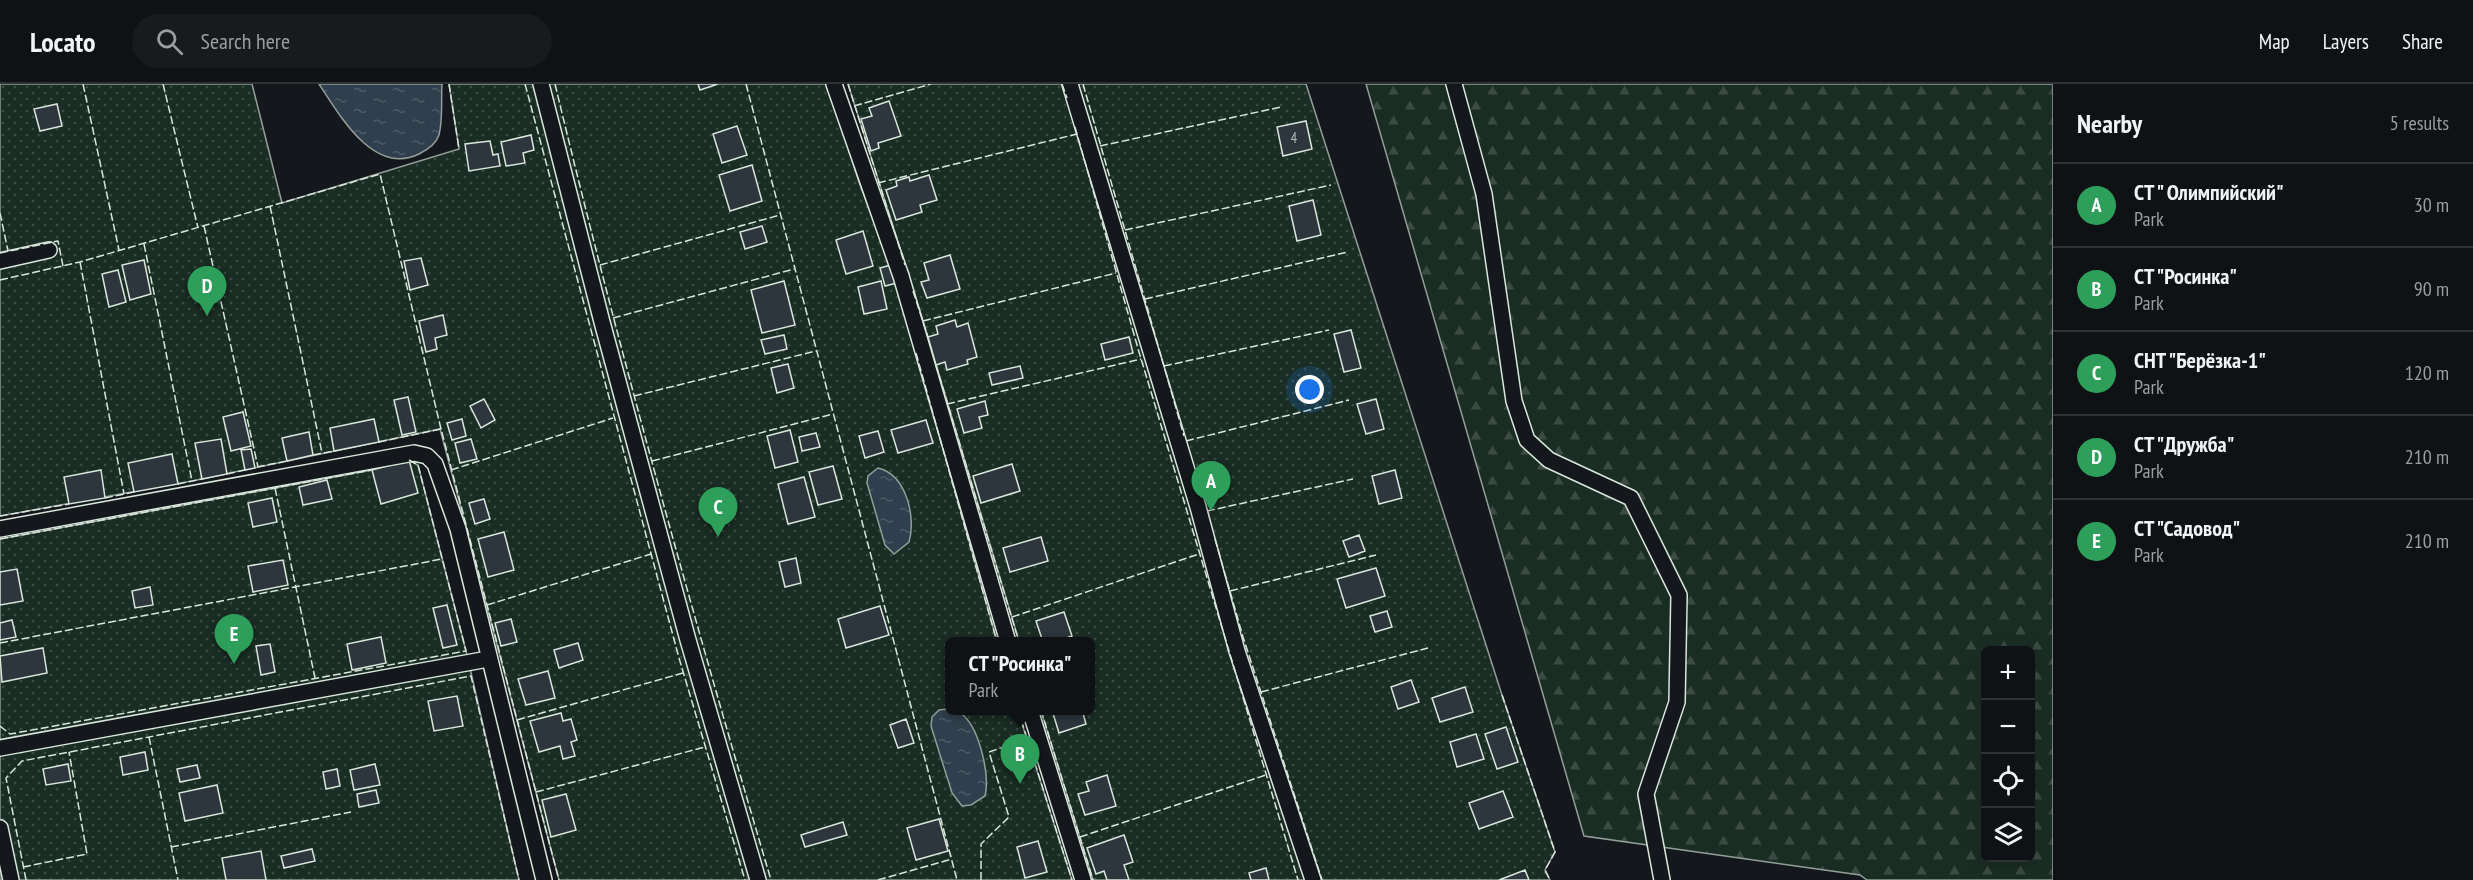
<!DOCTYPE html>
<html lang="en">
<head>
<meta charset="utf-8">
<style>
  :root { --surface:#0f1215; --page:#181b1e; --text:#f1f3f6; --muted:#9b9ea0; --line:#2f3234; --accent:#0f766e }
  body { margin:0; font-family:"PT Sans Narrow",sans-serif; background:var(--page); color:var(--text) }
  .controls { position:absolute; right:18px; bottom:18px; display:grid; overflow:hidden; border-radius:9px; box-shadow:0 3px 15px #0003 }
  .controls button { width:54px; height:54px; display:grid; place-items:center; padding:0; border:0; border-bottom:2px solid var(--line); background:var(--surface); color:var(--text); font:30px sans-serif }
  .you { position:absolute; left:1310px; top:306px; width:21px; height:21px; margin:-15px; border:4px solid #fff; border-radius:50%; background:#1a73e8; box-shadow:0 0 0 9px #1a73e833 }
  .badge { display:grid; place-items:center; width:39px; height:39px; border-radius:50%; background:var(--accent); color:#fff; font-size:20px; font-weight:700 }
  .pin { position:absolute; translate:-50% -50px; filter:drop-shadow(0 2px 3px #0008) }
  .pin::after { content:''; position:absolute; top:32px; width:21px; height:18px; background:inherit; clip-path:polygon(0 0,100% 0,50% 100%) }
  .popup { position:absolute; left:945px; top:553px; width:150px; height:78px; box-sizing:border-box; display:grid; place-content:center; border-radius:9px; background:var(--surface); filter:drop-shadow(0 2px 4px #0005); font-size:20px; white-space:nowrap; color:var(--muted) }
  .popup b { font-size:22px; color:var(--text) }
  .popup::after { content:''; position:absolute; left:50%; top:100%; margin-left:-12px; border:12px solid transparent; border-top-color:var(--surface) }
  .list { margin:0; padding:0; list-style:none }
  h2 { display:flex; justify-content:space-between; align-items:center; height:78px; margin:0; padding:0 24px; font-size:26px }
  h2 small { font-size:20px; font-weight:400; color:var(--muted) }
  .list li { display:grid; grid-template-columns:39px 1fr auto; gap:18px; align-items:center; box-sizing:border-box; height:84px; padding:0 24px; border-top:2px solid var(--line) }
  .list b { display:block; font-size:22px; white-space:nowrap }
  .list p { margin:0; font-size:20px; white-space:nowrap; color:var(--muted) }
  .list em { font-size:20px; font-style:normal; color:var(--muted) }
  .icon { flex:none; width:33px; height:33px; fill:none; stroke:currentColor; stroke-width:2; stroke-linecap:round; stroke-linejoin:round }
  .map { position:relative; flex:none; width:2053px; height:796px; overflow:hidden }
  header { display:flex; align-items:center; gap:36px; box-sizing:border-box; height:84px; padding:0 30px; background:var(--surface); border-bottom:2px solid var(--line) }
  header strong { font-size:28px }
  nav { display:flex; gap:33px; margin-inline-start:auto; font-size:21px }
  .search { width:420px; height:54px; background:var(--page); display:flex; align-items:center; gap:15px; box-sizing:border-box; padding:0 21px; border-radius:33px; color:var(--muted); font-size:22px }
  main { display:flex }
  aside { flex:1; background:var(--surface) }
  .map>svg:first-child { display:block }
</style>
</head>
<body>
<header>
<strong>Locato</strong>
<div class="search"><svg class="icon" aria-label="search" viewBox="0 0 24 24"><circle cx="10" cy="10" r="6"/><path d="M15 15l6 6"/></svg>Search here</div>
<nav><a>Map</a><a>Layers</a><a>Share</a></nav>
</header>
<main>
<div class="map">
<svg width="2053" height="796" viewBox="0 0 2053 796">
  <defs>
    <pattern id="forest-firs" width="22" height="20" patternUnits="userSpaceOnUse" patternTransform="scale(1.5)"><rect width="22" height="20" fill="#1a2d24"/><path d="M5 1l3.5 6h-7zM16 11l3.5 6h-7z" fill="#3b4b43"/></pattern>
    <pattern id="garden-dots" width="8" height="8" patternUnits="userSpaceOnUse" patternTransform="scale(1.5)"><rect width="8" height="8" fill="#1a2d24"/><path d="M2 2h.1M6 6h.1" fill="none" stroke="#3b4b43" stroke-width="1.8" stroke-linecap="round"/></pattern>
    <pattern id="water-ripples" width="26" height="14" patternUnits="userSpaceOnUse" patternTransform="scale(1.5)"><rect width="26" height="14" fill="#2f3f4d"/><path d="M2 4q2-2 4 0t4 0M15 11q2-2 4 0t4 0" fill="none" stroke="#4c5b66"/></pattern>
  </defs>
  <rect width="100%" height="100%" fill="#14181c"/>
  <!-- forest -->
  <path fill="url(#forest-firs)" stroke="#939e99" stroke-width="1.5" fill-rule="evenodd" d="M1366,0H2053V796H1867L1860,791L1584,752ZM1986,566H2030V774H1986Z"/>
  <!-- garden -->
  <path fill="url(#garden-dots)" stroke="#939e99" stroke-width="1.5" d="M0,0H252L282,119L459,65L449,0H828L859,98L897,199L997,557L950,558V626L1018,627L1072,796H559L440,345L192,397L0,432Z
    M848,0H1306L1502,611L1555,768L1545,786L1550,796H1093L1041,627L1090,626V558L1019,557L923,237Z
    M409,376L418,381L466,567L519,796H0V455L372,386Z"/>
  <!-- water -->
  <path fill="url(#water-ripples)" stroke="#939e99" stroke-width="1.5" d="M319,0H442C441,16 443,36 439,51C436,60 427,66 419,70C374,92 340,32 319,0Z
    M878,384C907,391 916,434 909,458L894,470L885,461L867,399L868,392Z
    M948,625C953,627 959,627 964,632C980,647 990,692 985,712L971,721L962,722L952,709L931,642L932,633L939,626Z"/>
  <!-- building -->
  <path fill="#2c363c" stroke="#d8e6dc" stroke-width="1.5" d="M698,0H718L700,6Z
    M889,17L901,52L878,59L879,64L871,67L861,35L872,32L869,24Z
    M57,20L62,42L40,47L34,25Z
    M1306,37L1312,65L1283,72L1277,43Z
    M737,42L747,71L722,79L713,50Z
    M531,51L534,66L523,69L525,79L506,82L501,58Z
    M490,57L493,71L498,70L500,82L469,87L465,60Z
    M752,81L762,117L730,127L719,91Z
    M929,91L937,116L920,121L922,128L896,136L886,106L897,102L896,97L909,93L910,97Z
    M1313,116L1321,151L1297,157L1289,122Z
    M762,142L767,158L745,165L740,148Z
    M863,147L873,182L846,190L836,156Z
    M950,171L960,205L927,214L921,198L929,196L924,179Z
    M421,174L428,201L410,206L404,177Z
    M144,176L151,210L130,216L122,181Z
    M891,181L897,199L885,202L880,184Z
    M118,186L126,218L109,223L102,190Z
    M784,197L795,241L762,249L751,206Z
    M881,197L887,225L864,230L858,203Z
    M443,231L447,251L435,254L437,265L426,268L419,237Z
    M955,236L957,243L968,239L977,273L967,276L968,280L947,286L945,278L936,281L928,253L938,250L936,242Z
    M1351,246L1361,284L1344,288L1334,250Z
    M784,251L787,265L765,270L761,256Z
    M1129,253L1133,269L1105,276L1101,260Z
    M788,280L794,304L777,309L771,284Z
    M1020,282L1023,294L992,301L989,289Z
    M408,313L416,348L402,351L394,316Z
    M484,315L495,336L481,344L470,322Z
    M1376,315L1384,345L1366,350L1357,320Z
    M985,317L988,331L979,333L982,344L964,349L957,325Z
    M243,328L251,362L231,367L223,333Z
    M374,335L379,358L334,367L330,344Z
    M462,335L466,352L452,356L447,339Z
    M926,336L933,359L898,369L891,346Z
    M790,346L798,378L775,384L767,352Z
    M878,347L884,368L865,374L859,352Z
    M309,348L313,371L287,377L282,354Z
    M816,349L820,363L802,367L799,353Z
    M221,355L227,390L202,395L195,359Z
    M471,355L477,375L460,379L455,359Z
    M251,365L255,384L245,386L241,366Z
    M172,370L178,400L134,408L128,379Z
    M409,376L418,409L381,420L372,386Z
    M1012,380L1020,407L981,419L973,392Z
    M833,382L842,415L818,421L809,388Z
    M101,386L105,414L69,420L64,393Z
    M1395,386L1402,414L1379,420L1372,392Z
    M804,393L815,433L788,440L778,400Z
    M327,396L332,415L303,421L299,403Z
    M272,414L277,438L253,443L248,419Z
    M484,415L490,435L475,440L469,419Z
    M504,448L514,486L488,493L478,455Z
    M1359,451L1365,467L1349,473L1343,457Z
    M1041,453L1048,477L1010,488L1003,464Z
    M796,474L801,499L785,503L779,478Z
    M283,476L288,501L253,508L248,482Z
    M1376,484L1385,512L1346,524L1337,495Z
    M17,485L23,517L0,521V488Z
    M150,503L153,521L135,524L132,507Z
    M447,521L457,561L443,564L433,524Z
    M880,522L889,551L846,564L838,535Z
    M1387,527L1392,543L1375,548L1370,532Z
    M1064,528L1072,552L1054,558H1043L1036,537Z
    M511,535L517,558L501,562L495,539Z
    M12,536L16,553L0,556V539Z
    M381,553L386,579L352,586L347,560Z
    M578,559L583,576L559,584L554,566Z
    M270,560L275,588L261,591L256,562Z
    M43,564L47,589L2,598L0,572Z
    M548,587L555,614L526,621L518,595Z
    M1411,596L1419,618L1398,625L1391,603Z
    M1465,603L1473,628L1440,638L1432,614Z
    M457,612L463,642L434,647L428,617Z
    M1052,626H1082L1086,640L1059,649Z
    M561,629L563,637L571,635L577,656L571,658L575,672L563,675L560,662L539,668L530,637Z
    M906,635L914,659L898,664L890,641Z
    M1506,643L1518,678L1497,685L1485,650Z
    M1476,650L1484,675L1457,683L1450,658Z
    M145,668L148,686L123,691L120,673Z
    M68,680L71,697L46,701L43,685Z
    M375,680L380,701L354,706L350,686Z
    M197,681L200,694L180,698L177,685Z
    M337,685L340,702L326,705L323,688Z
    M1107,691L1116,722L1085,731L1078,710L1089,707L1086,698Z
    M217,701L223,729L185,737L179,709Z
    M376,706L379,719L359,723L357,710Z
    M1503,707L1513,733L1479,745L1469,719Z
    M566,710L576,746L551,753L542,716Z
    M939,735L948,767L916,776L907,744Z
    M843,738L847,751L805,763L801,751Z
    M1124,751L1133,778L1124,781L1129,796H1107L1104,787L1096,790L1087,764Z
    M1038,757L1047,788L1025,794L1017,763Z
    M312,765L315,777L284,784L281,772Z
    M261,767L266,796H226L222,774Z
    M1266,784L1269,796H1251L1249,789Z
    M1525,786L1529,796H1499Z"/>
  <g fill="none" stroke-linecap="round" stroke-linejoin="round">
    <defs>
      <path id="lane" d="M541,0L602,238L688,556L758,796
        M834,0L901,192L1008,558
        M1070,0L1198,423L1237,567L1313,796
        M1454,0L1484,110L1514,317L1527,356L1549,376L1631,414L1679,511L1677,618L1646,710L1662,796
        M0,177L49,166
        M0,445L414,369L427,372L435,380L458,445L544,796
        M1030,626L1083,796
        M0,664L488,575
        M0,744L11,796"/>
    </defs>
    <!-- lane casing -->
    <use href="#lane" stroke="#d8e6dc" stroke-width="18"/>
    <!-- lane -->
    <use href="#lane" stroke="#14181c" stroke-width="15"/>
    <!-- fence -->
    <path stroke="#d8e6dc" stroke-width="1.5" stroke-dasharray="8 3" stroke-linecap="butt" d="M83,0L119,166
      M163,0L198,144
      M449,0L459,65
      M525,0L679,574L745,796
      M555,0C619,267 693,532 771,796
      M746,0L957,796
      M848,0L905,181
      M1062,0L1067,14
      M1083,0L1184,352
      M854,22L931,0
      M1075,43L1139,268L1298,796
      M1100,62L1281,23
      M878,99L1077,50
      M270,122L322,369
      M0,129L8,167
      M204,142L258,383
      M1125,146L1331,101
      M144,160L192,397
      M0,169L58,157L63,182
      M80,178L124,410
      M600,181L780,131
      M0,196L80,178L380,90L441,345L559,796
      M913,207L928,253
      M1145,215L1348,168
      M613,234L794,185
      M923,237L1116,189
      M916,269L997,558
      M936,281L1019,558
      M1164,282L1329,246
      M634,312L816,267
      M947,320L1141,275
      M1186,357L1349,316
      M379,358L441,345
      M313,371L334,367
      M652,377L833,330
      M257,383L287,377
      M451,386L613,334
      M227,390L245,386
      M178,400L202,395
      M275,404L315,594
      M105,414L134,408
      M1207,427L1353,395
      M0,432L69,420
      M0,455L372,386
      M1215,455L1243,553L1322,796
      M1230,507L1376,471
      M487,521L651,470
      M1012,533L1199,470
      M0,559L442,475
      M1261,608L1428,564
      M1502,611L1555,768L1545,786L1550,796
      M1018,626L1072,796
      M1041,626L1093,796
      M517,636L683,589
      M0,642L10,650L466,567L418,381L409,376
      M149,653L178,796
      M536,708L705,663
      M1080,753L1266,691
      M171,763L351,728
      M23,783L87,770L69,668
      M26,796L6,694L22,677L471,592L519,796
      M878,796L952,775
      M981,796V760L1009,733L989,668L1027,655"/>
  </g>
  <g text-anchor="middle" stroke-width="4.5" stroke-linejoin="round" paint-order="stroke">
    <!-- number labels -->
    <g font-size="15" fill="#adbab4">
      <text x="1294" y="59">4</text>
    </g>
  </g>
</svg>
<div class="controls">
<button>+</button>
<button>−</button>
<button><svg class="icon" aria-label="locate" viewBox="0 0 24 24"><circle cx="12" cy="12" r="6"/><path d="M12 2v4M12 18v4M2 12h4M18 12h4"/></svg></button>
<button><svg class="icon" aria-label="layers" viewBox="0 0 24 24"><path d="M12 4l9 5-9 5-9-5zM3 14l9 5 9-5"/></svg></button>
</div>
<div class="you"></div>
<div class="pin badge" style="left:1211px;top:427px;background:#2e9e5b">A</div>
<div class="pin badge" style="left:1020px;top:700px;background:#2e9e5b">B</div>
<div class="popup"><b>СТ &quot;Росинка&quot;</b>Park</div>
<div class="pin badge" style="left:718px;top:453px;background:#2e9e5b">C</div>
<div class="pin badge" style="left:207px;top:232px;background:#2e9e5b">D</div>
<div class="pin badge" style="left:234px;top:580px;background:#2e9e5b">E</div>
</div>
<aside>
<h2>Nearby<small>5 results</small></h2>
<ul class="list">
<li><span class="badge" style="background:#2e9e5b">A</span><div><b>СТ &quot; Олимпийский&quot;</b><p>Park</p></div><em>30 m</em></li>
<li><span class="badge" style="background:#2e9e5b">B</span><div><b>СТ &quot;Росинка&quot;</b><p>Park</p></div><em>90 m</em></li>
<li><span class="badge" style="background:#2e9e5b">C</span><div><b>СНТ &quot;Берёзка-1&quot;</b><p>Park</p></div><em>120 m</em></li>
<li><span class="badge" style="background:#2e9e5b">D</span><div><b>СТ &quot;Дружба&quot;</b><p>Park</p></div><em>210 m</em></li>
<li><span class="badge" style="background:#2e9e5b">E</span><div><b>СТ &quot;Садовод&quot;</b><p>Park</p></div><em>210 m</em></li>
</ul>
</aside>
</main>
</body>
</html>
